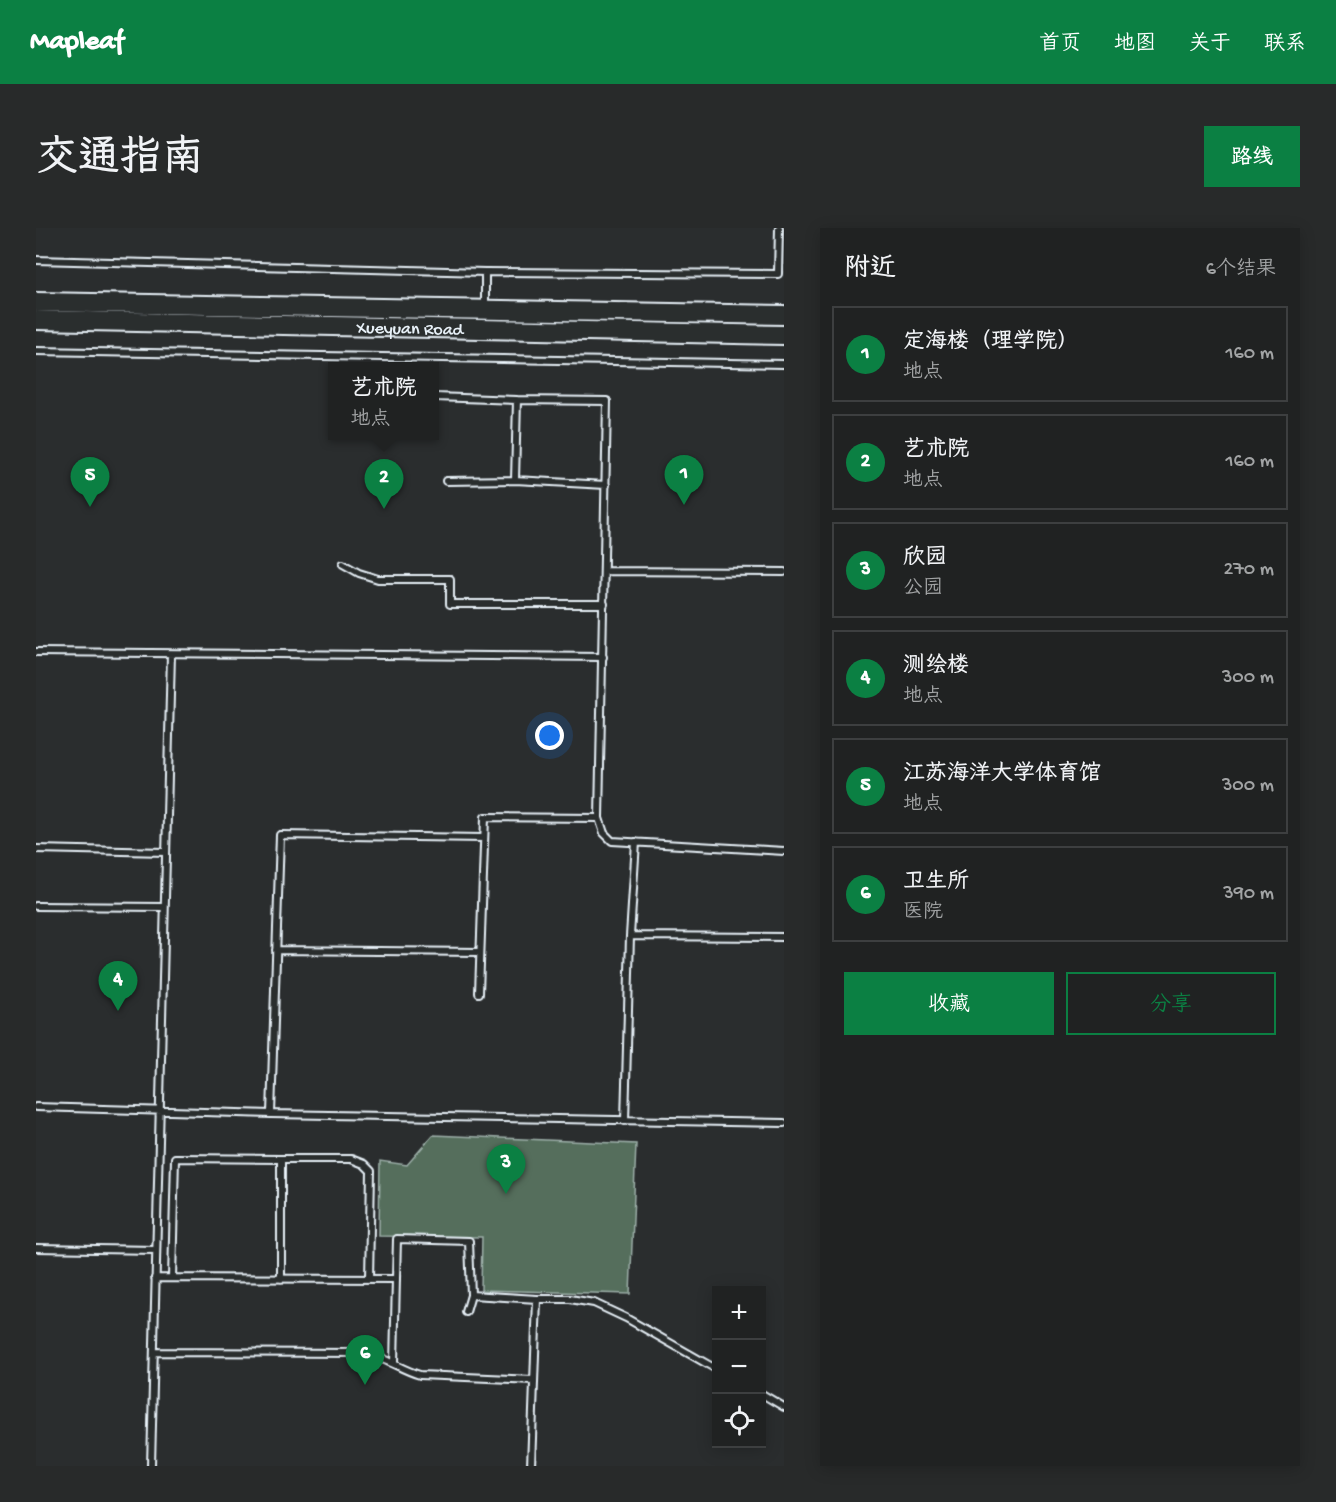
<!DOCTYPE html>
<html lang="zh">
<head>
<meta charset="utf-8">
<style>
  :root { --surface:#202222; --page:#282a2a; --text:#f1f3f6; --muted:#a2a4a5; --line:#3d3f40; --accent:#0b8043 }
  body { margin:0; font-family:"Gochi Hand","LXGW WenKai TC",sans-serif; background:var(--page); color:var(--text) }
  .controls { position:absolute; right:18px; bottom:18px; display:grid; overflow:hidden; border-radius:0px; box-shadow:0 3px 15px #0003 }
  .controls button { width:54px; height:54px; display:grid; place-items:center; padding:0; border:0; border-bottom:2px solid var(--line); background:var(--surface); color:var(--text); font:30px sans-serif }
  .you { position:absolute; left:514px; top:508px; width:21px; height:21px; margin:-15px; border:4px solid #fff; border-radius:50%; background:#1a73e8; box-shadow:0 0 0 9px #1a73e833 }
  .badge { display:grid; place-items:center; width:39px; height:39px; border-radius:50%; background:var(--accent); color:#fff; font-size:20px; font-weight:700 }
  .pin { position:absolute; translate:-50% -50px; filter:drop-shadow(0 2px 3px #0008) }
  .pin::after { content:''; position:absolute; top:32px; width:21px; height:18px; background:inherit; clip-path:polygon(0 0,100% 0,50% 100%) }
  .popup { position:absolute; left:292px; top:134px; width:111px; height:78px; box-sizing:border-box; display:grid; place-content:center; border-radius:0px; background:var(--surface); filter:drop-shadow(0 2px 4px #0005); font-size:20px; white-space:nowrap; color:var(--muted) }
  .popup b { font-size:22px; color:var(--text) }
  .popup::after { content:''; position:absolute; left:50%; top:100%; margin-left:-12px; border:12px solid transparent; border-top-color:var(--surface) }
  .list { margin:0; padding:0; list-style:none }
  h2 { display:flex; justify-content:space-between; align-items:center; height:78px; margin:0; padding:0 24px; font-size:26px }
  h2 small { font-size:20px; font-weight:400; color:var(--muted) }
  .list li { display:grid; grid-template-columns:39px 1fr auto; gap:18px; align-items:center; box-sizing:border-box; height:96px; margin:0 12px 12px; padding:0 12px; border:2px solid var(--line); border-radius:0px }
  .list b { display:block; font-size:22px; white-space:nowrap }
  .list p { margin:0; font-size:20px; white-space:nowrap; color:var(--muted) }
  .list em { font-size:20px; font-style:normal; color:var(--muted) }
  .actions { display:flex; gap:12px; padding:18px 24px }
  .actions a { flex:1; padding:14px 0; border:2px solid var(--accent); border-radius:0px; text-align:center; font-size:21px; color:var(--accent) }
  .actions .main { background:var(--accent); color:#fff }
  .icon { flex:none; width:33px; height:33px; fill:none; stroke:currentColor; stroke-width:2; stroke-linecap:round; stroke-linejoin:round }
  .map { position:relative; flex:none; width:748px; height:1238px; overflow:hidden; border-radius:0px }
  header { display:flex; align-items:center; gap:36px; box-sizing:border-box; height:84px; padding:0 30px; background:var(--accent); color:#fff }
  header strong { font-size:28px }
  nav { display:flex; gap:33px; margin-inline-start:auto; font-size:21px }
  .intro { display:flex; align-items:center; justify-content:space-between; box-sizing:border-box; height:144px; padding:0 36px }
  h1 { margin:0; font-size:42px }
  .button { padding:15px 27px; border-radius:0px; background:var(--accent); color:#fff; font-size:21px; font-weight:700 }
  main { display:flex; gap:36px; padding:0 36px }
  aside { flex:1; background:var(--surface); border-radius:0px; box-shadow:0 3px 15px #0003 }
  .map>svg:first-child { display:block }
</style>
</head>
<body>
<header>
<strong>Mapleaf</strong>
<nav><a>首页</a><a>地图</a><a>关于</a><a>联系</a></nav>
</header>
<div class="intro"><h1>交通指南</h1><a class="button">路线</a></div>
<main>
<div class="map">
<svg width="748" height="1238" viewBox="0 0 748 1238">
  <rect width="100%" height="100%" fill="#2a2d2e"/>
  <filter id="ink" filterUnits="userSpaceOnUse"><feTurbulence type="fractalNoise" baseFrequency=".0167" numOctaves="2"/><feDisplacementMap in="SourceGraphic" scale="12" xChannelSelector="R" yChannelSelector="G"/><feConvolveMatrix kernelMatrix="1 2 1 2 8 2 1 2 1" color-interpolation-filters="sRGB"/></filter>
  <g filter="url(#ink)">
    <!-- green -->
    <path fill="#546e5c" stroke="#9eb0aa" stroke-width="1.5" d="M397,907L600,916L594,1066L445,1062L446,1009L343,1008L344,933L371,937Z"/>
    <g fill="none" stroke-linecap="round" stroke-linejoin="round">
      <defs>
        <path id="service" d="M0,32L449,44L742,46L743,0
          M449,44V78
          M0,123L748,136
          M399,169L481,172L479,252
          M481,172L571,173L563,590L568,605L576,613L748,623
          M410,253L479,252L570,257
          M307,336L323,345L342,351H414V376H568
          M568,343L748,344
          M0,424L567,429
          M0,621L130,624
          M0,678L128,679
          M594,708L600,614
          M240,722L444,724
          M443,765L449,589L563,590
          M0,879L235,886L748,895
          M235,886L244,607L448,610
          M589,893L594,708L748,709
          M245,931H315L328,936L335,943L333,1051
          M0,1020L120,1022
          M119,1050L360,1051L358,1135
          M136,1050L139,930L245,931V1051
          M360,1051L361,1011L433,1013L435,1067L430,1084
          M435,1067L501,1071L495,1238
          M501,1071H534L558,1075L590,1090L680,1141
          M118,1124L327,1125C350,1129 363,1141 384,1147L497,1152
          M726,1166L748,1179
          M115,1238L135,426"/>
        <g id="secondary">
          <path d="M0,74L748,87"/>
          <path id="s1" d="M0,92L748,107"/>
        </g>
      </defs>
      <!-- service casing -->
      <use href="#service" stroke="#e8f1f8" stroke-width="10"/>
      <!-- secondary casing -->
      <use href="#secondary" stroke="#e8f1f8" stroke-width="22"/>
      <!-- service -->
      <use href="#service" stroke="#2a2d2e" stroke-width="6"/>
      <!-- secondary -->
      <use href="#secondary" stroke="#2a2d2e" stroke-width="18"/>
    </g>
  </g>
  <g text-anchor="middle" stroke-width="4.5" stroke-linejoin="round" paint-order="stroke">
    <!-- street labels -->
    <g font-size="18" fill="#e8f1f8" stroke="#2a2d2e">
      <text dy="6" stroke="none"><textPath href="#s1" startOffset="374">Xueyuan Road</textPath></text>
    </g>
  </g>
</svg>
<div class="controls">
<button>+</button>
<button>−</button>
<button><svg class="icon" aria-label="locate" viewBox="0 0 24 24"><circle cx="12" cy="12" r="6"/><path d="M12 2v4M12 18v4M2 12h4M18 12h4"/></svg></button>
</div>
<div class="you"></div>
<div class="pin badge" style="left:648px;top:277px">1</div>
<div class="pin badge" style="left:348px;top:281px">2</div>
<div class="popup"><b>艺术院</b>地点</div>
<div class="pin badge" style="left:470px;top:966px">3</div>
<div class="pin badge" style="left:82px;top:783px">4</div>
<div class="pin badge" style="left:54px;top:279px">5</div>
<div class="pin badge" style="left:329px;top:1157px">6</div>
</div>
<aside>
<h2>附近<small>6个结果</small></h2>
<ul class="list">
<li><span class="badge">1</span><div><b>定海楼（理学院）</b><p>地点</p></div><em>160 m</em></li>
<li><span class="badge">2</span><div><b>艺术院</b><p>地点</p></div><em>160 m</em></li>
<li><span class="badge">3</span><div><b>欣园</b><p>公园</p></div><em>270 m</em></li>
<li><span class="badge">4</span><div><b>测绘楼</b><p>地点</p></div><em>300 m</em></li>
<li><span class="badge">5</span><div><b>江苏海洋大学体育馆</b><p>地点</p></div><em>300 m</em></li>
<li><span class="badge">6</span><div><b>卫生所</b><p>医院</p></div><em>390 m</em></li>
</ul>
<div class="actions"><a class="main">收藏</a><a>分享</a></div>
</aside>
</main>
</body>
</html>
